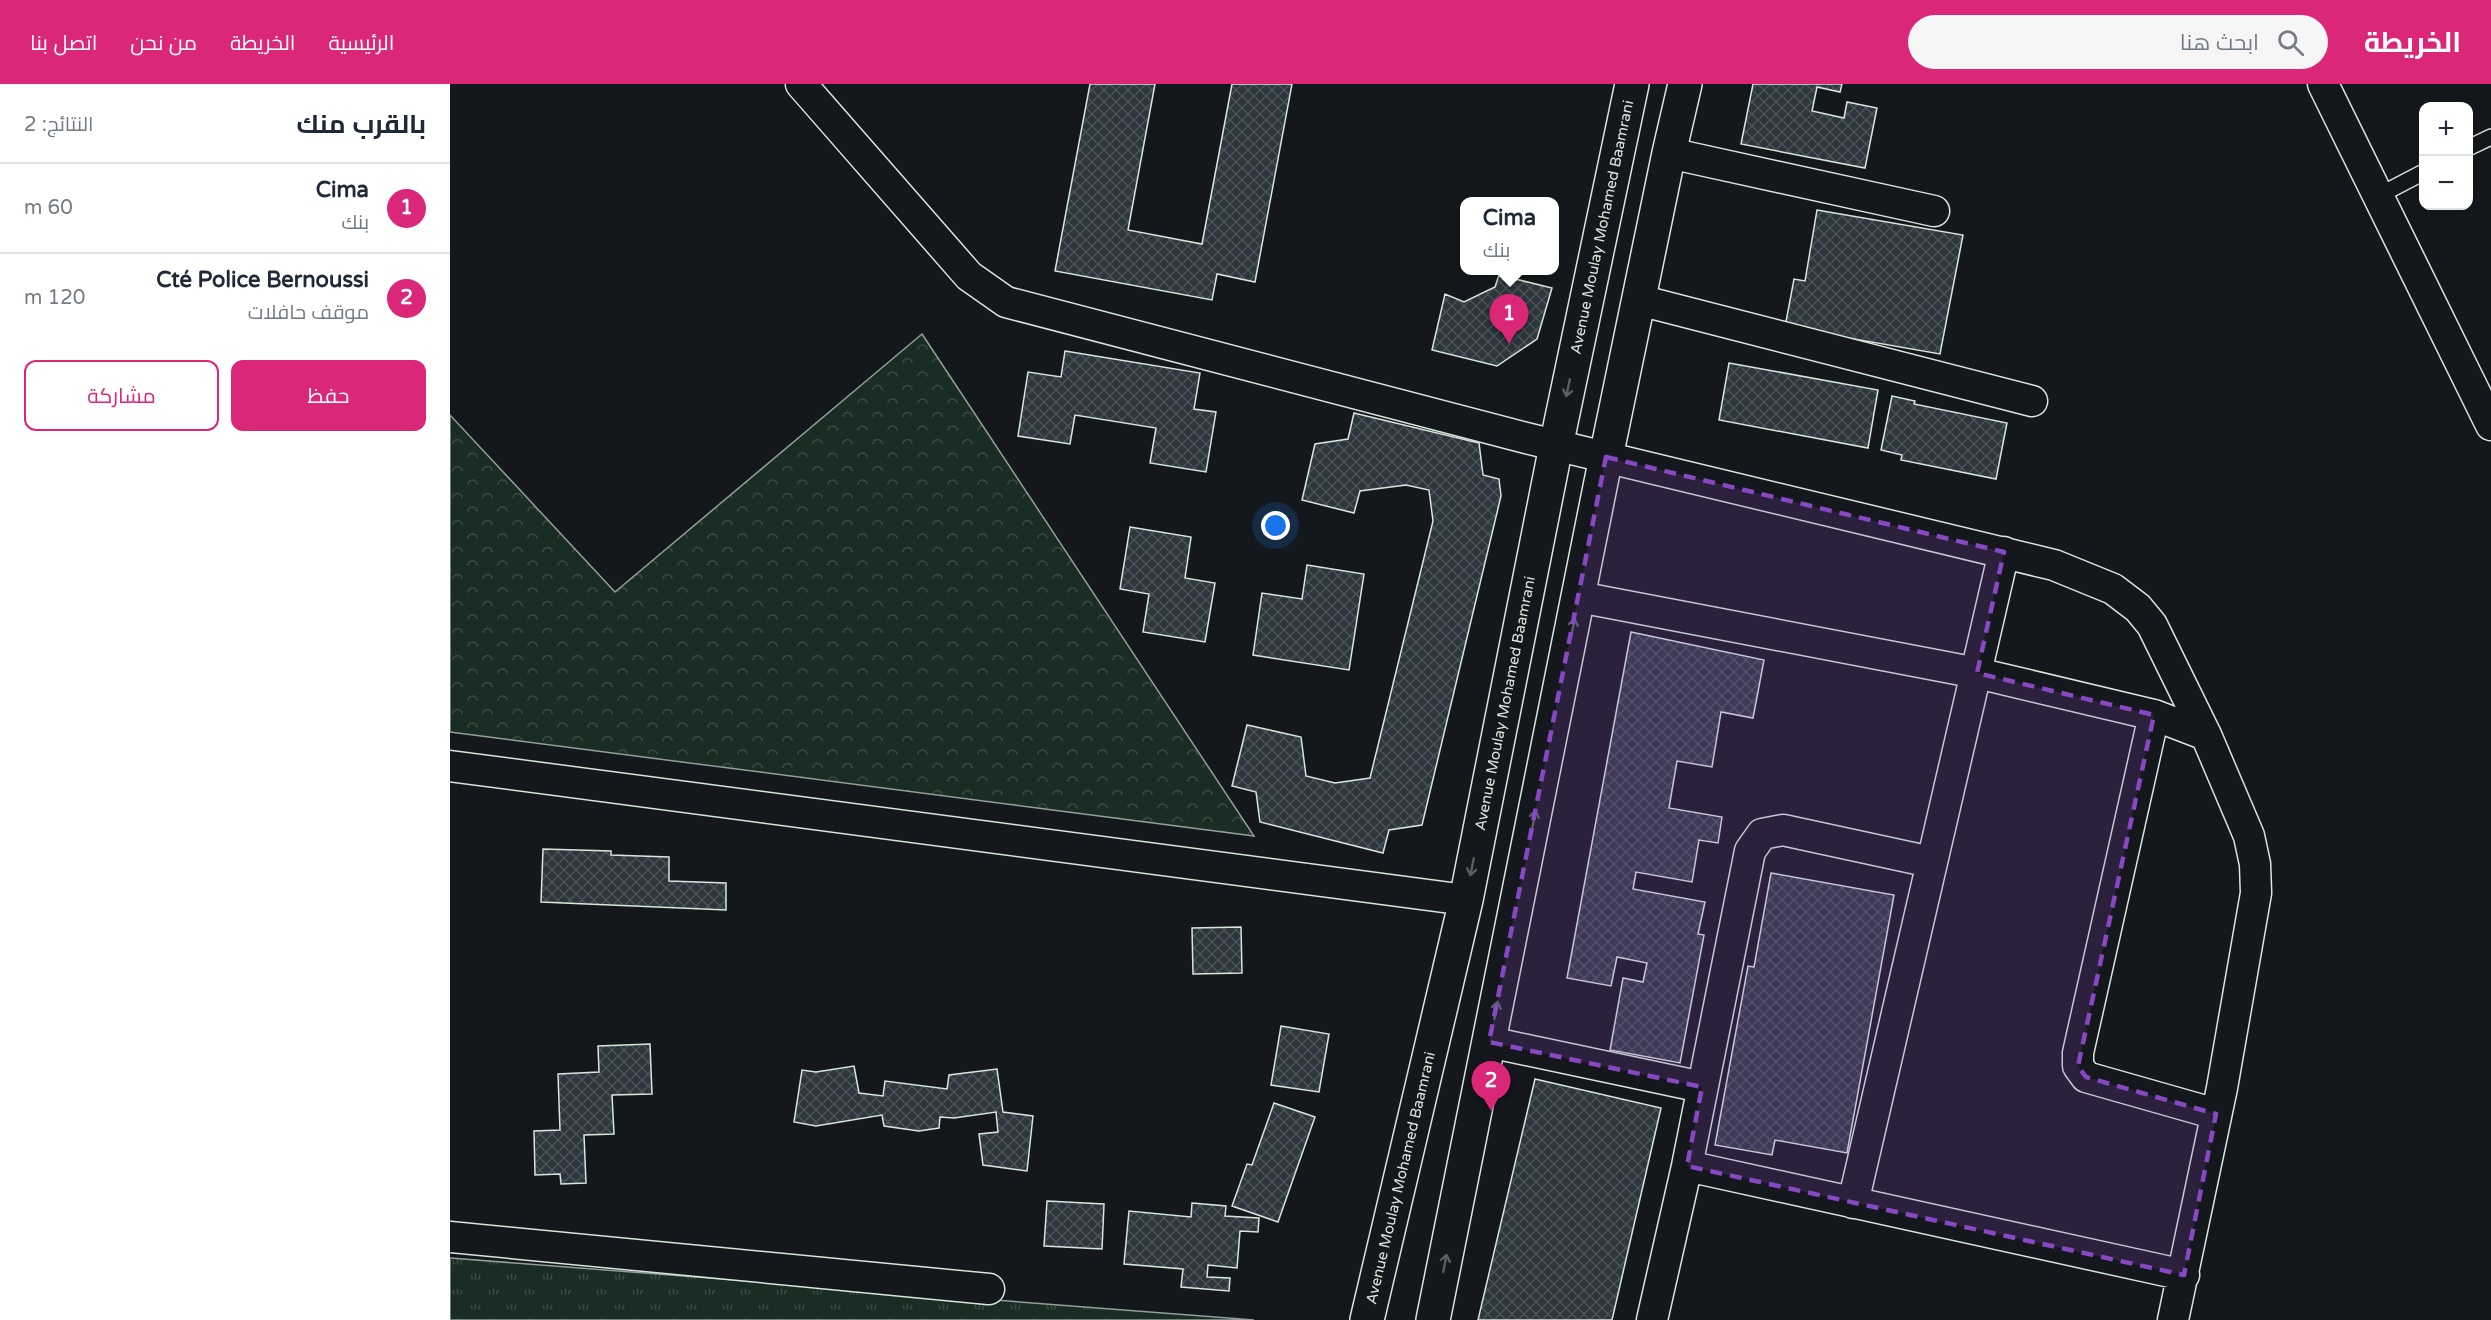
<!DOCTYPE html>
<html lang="ar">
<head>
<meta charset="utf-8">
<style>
  :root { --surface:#fff; --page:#f6f6f7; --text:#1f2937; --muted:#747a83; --line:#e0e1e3; --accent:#db2777 }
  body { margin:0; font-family:"Varela Round",Cairo,sans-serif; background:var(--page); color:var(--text); direction:rtl }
  .controls { position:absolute; right:18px; top:18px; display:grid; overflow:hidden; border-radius:12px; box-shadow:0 6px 24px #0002 }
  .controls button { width:54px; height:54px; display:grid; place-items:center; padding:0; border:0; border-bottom:2px solid var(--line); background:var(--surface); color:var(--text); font:30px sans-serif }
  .you { position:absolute; left:826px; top:442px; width:21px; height:21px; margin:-15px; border:4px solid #fff; border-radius:50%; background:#1a73e8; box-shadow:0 0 0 9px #1a73e833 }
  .badge { display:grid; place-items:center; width:39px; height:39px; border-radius:50%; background:var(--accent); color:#fff; font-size:20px; font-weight:700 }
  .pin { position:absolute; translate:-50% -50px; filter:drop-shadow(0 2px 3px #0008) }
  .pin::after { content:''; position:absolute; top:32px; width:21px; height:18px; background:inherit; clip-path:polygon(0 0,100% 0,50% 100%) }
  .popup { position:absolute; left:1010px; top:113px; width:99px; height:78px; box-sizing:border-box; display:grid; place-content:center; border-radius:12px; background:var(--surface); filter:drop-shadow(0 2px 4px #0005); font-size:20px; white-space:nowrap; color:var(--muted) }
  .popup b { font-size:22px; color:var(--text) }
  .popup::after { content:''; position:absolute; left:50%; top:100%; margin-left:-12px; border:12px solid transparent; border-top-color:var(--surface) }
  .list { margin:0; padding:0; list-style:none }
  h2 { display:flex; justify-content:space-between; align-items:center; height:78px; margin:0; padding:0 24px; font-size:26px }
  h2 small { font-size:20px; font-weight:400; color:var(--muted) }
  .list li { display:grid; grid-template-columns:39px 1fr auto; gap:18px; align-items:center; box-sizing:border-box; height:90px; padding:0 24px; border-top:2px solid var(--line) }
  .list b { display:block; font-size:22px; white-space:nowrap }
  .list p { margin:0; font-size:20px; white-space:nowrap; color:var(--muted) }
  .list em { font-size:20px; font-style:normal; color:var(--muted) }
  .actions { display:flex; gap:12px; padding:18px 24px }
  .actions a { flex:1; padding:14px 0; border:2px solid var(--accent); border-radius:12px; text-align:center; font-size:21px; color:var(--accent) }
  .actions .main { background:var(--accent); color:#fff }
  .icon { flex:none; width:33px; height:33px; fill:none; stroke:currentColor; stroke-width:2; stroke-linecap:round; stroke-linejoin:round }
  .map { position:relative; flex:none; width:2041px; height:1236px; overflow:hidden; direction:ltr }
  header { display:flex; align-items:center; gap:36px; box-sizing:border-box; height:84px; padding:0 30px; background:var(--accent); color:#fff }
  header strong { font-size:28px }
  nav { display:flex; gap:33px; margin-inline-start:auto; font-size:21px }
  .search { width:420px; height:54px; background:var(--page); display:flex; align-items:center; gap:15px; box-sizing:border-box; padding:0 21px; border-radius:33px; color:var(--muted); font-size:22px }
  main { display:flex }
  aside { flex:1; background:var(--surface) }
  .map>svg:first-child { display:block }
</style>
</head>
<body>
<header>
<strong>الخريطة</strong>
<div class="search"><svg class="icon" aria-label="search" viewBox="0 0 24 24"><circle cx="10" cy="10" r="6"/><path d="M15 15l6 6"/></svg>ابحث هنا</div>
<nav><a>الرئيسية</a><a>الخريطة</a><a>من نحن</a><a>اتصل بنا</a></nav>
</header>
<main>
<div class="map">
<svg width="2041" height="1236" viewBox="0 0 2041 1236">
  <defs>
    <pattern id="forest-crowns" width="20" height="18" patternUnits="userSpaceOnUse" patternTransform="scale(1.5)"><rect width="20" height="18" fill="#1a2d24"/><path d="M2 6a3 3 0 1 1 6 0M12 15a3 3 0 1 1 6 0" fill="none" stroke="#3b4b43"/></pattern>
    <pattern id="park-tufts" width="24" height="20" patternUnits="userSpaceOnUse" patternTransform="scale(1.5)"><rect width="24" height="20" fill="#1a2d24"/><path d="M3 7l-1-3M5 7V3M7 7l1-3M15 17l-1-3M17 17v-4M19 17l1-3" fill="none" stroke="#3b4b43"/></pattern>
    <pattern id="building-cross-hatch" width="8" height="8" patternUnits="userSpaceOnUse" patternTransform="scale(1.5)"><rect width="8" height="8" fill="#2c363c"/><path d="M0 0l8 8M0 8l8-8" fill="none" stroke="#4a5358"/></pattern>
  </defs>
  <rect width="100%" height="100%" fill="#14181c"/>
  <!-- forest -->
  <path fill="url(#forest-crowns)" stroke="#939e99" stroke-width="1.5" d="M472,250L804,752L0,648V331L165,508Z"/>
  <!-- park -->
  <path fill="url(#park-tufts)" stroke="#939e99" stroke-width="1.5" d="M0,1174L804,1236H0Z"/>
  <!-- building -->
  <path fill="url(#building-cross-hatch)" stroke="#d8e6dc" stroke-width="1.5" d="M640,0H705L678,146L752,160L782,0H842L805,198L767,190L762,216L605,187Z
    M1303,0H1392L1390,8L1367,3L1362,27L1394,34L1397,18L1427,24L1415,84L1291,60Z
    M1367,126L1513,151L1490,270L1335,243L1344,195L1355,197Z
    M1049,191L1102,204L1087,255L1047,282L982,266L995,210L1014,218L1045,203Z
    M615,267L750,289L744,325L766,328L756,388L700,379L706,344L625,331L620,360L568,352L578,288L611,293Z
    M1279,279L1428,306L1418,364L1269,336Z
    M1442,312L1465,317L1464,320L1557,339L1546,395L1451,376L1452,371L1431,366Z
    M904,329L1029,359L1033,391L1049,395L1051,412L972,741L939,746L933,769L810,738L806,708L782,702L797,641L851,653L856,692L885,699L920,694L983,437L979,406L956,401L910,407L904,429L852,416L865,360L898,355Z
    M680,443L741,453L735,494L765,499L755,558L693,548L699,510L670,505Z
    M857,481L914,490L899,586L803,571L812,509L852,515Z
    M1181,548L1314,576L1303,634L1271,628L1262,683L1227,677L1219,724L1272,733L1268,759L1249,756L1242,798L1186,788L1183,805L1255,818L1248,850L1254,851L1230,979L1160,966L1173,894L1193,898L1197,879L1167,873L1161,902L1117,894Z
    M93,765L161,767V771L219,773V797L276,799V826L91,818Z
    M1321,789L1444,811L1397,1069L1325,1056L1322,1071L1265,1061L1298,882L1304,883Z
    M791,843L792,889L743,890L742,844Z
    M831,942L879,950L869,1008L821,1001Z
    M200,960L202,1010L162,1011L164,1050L134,1051L136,1099L111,1100L110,1090L85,1091L84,1047L110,1046L108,990L149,988L148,962Z
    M404,982L409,1009L433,1012L435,997L497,1005L499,991L547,985L553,1028L583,1032L577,1087L533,1081L529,1050L548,1048L546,1028L504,1034L490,1033L489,1044L469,1047L434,1042L432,1031L366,1042L344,1038L352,986L366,988Z
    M1085,995L1211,1024L1162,1236H1028Z
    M824,1019L865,1033L828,1138L782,1122L797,1080L802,1081Z
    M597,1117L654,1120L652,1165L594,1162Z
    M742,1119L776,1122L775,1132L809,1134L808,1148L790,1147L787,1184L758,1181L757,1193L780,1194L779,1207L731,1203L733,1185L674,1180L679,1127L741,1133Z"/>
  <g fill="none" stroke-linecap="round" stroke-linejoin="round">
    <defs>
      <path id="lane" d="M2018,64L2041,53
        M1928,112L1974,88"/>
      <path id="street" d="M351,0L519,192L556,218L1076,354L1604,481L1663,505L1688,524L1702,541L1756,651L1799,752L1805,780L1806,809L1772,1004L1723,1236
        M1873,0L2041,341
        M1219,69L1484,127
        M1189,216L1582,317
        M1129,513L1527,589L1704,631L1756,651
        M1704,631L1628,969V982L1636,993L1766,1030
        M0,682L1016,816
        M1039,958L1252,1003
        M1237,1082L1734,1191
        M1403,1119L1554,468
        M0,1153L539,1205
        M1202,1236L1237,1082L1300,767L1312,750L1333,746L1481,778"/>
      <g id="secondary">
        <path id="s1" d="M917,1236L1016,816L1106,362L1182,0"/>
        <path d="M983,1236L1156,373L1219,69L1235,0"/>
      </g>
    </defs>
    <!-- lane casing -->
    <use href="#lane" stroke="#d8e6dc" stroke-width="18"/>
    <!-- street casing -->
    <use href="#street" stroke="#d8e6dc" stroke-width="33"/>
    <!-- secondary casing -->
    <use href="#secondary" stroke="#d8e6dc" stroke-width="36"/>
    <!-- lane -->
    <use href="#lane" stroke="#14181c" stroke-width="15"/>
    <!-- street -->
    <use href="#street" stroke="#14181c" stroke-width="30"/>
    <!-- secondary -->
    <use href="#secondary" stroke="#14181c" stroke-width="33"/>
  </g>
  <!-- one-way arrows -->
  <defs><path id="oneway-shaft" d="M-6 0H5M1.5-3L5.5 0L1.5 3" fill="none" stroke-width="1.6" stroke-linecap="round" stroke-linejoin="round" transform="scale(1.5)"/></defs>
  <g stroke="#59605f">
    <use href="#oneway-shaft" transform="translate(1118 304) rotate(102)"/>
    <use href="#oneway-shaft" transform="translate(1123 543) rotate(-79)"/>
    <use href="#oneway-shaft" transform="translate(1084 735) rotate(-79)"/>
    <use href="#oneway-shaft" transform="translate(1022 783) rotate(101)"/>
    <use href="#oneway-shaft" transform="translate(1046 926) rotate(-79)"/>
    <use href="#oneway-shaft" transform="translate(995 1179) rotate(-79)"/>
  </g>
  <!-- marked area -->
  <path fill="#8948c3" fill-opacity="0.2" stroke="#8948c3" stroke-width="4.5" stroke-dasharray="12 8" stroke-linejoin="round" d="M1156,373L1554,468L1527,589L1704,631L1628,982L1636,993L1766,1030L1734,1191L1237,1082L1252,1003L1039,958Z"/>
  <g text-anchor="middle" stroke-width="4.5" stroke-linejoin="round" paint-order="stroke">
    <!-- street labels -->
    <g font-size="15" fill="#d8e6dc" stroke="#14181c">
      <text dy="5" stroke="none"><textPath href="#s1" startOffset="1118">Avenue Moulay Mohamed Baamrani</textPath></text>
      <text dy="5" stroke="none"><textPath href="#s1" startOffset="632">Avenue Moulay Mohamed Baamrani</textPath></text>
      <text dy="5" stroke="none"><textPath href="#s1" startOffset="146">Avenue Moulay Mohamed Baamrani</textPath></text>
    </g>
  </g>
</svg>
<div class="controls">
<button>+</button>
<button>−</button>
</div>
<div class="you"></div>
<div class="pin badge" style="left:1059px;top:260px">1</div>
<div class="popup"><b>Cima</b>بنك</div>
<div class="pin badge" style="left:1041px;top:1027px">2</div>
</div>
<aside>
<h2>بالقرب منك<small>النتائج: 2</small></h2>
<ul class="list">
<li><span class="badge">1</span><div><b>Cima</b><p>بنك</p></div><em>60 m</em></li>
<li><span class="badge">2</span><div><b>Cté Police Bernoussi</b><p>موقف حافلات</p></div><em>120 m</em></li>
</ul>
<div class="actions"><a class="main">حفظ</a><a>مشاركة</a></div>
</aside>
</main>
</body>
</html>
